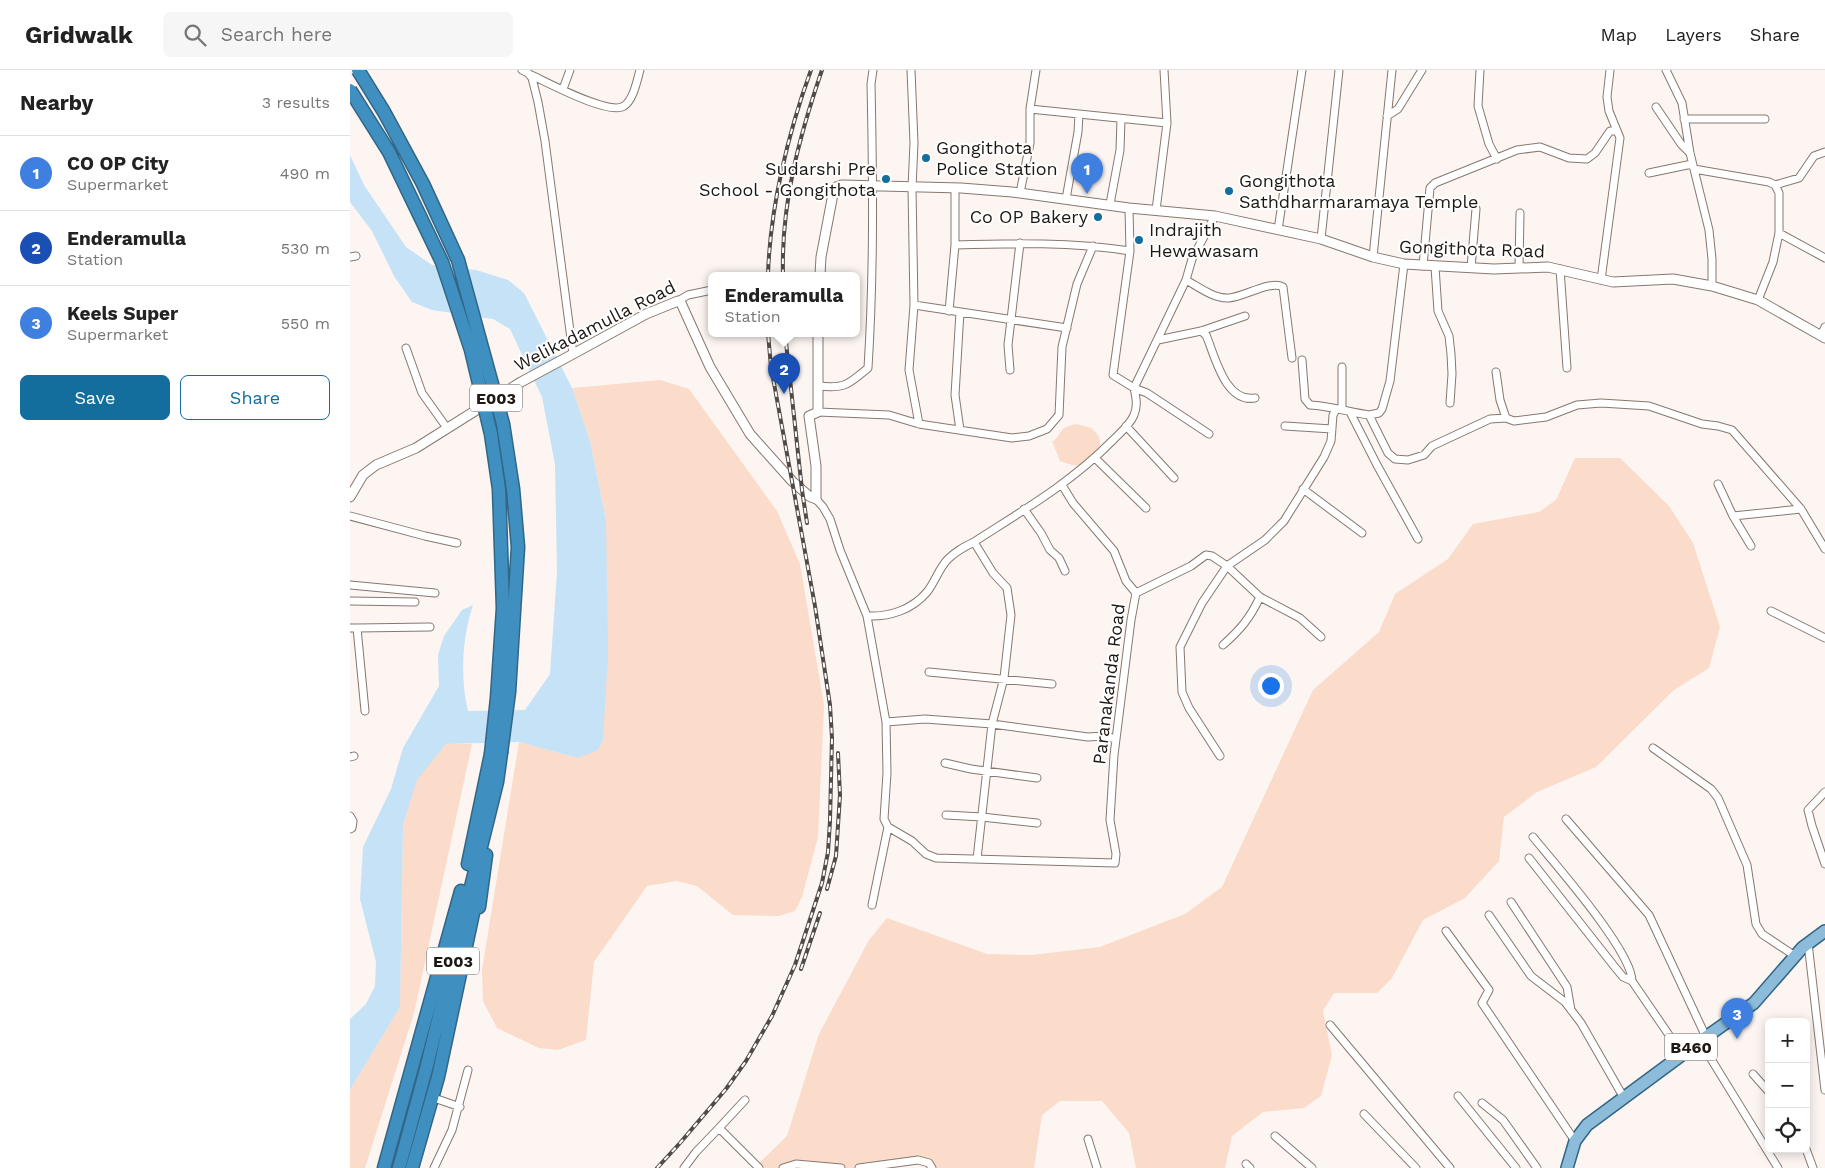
<!DOCTYPE html>
<html lang="en">
<head>
<meta charset="utf-8">
<style>
  :root { --surface:#fff; --page:#f6f6f6; --text:#222; --muted:#767676; --line:#e0e0e0; --accent:#136e9d }
  body { margin:0; font-family:"Work Sans",sans-serif; background:var(--page); color:var(--text) }
  .controls { position:absolute; right:15px; bottom:15px; display:grid; overflow:hidden; border-radius:8px; box-shadow:0 2px 12px #0003 }
  .controls button { width:45px; height:45px; display:grid; place-items:center; padding:0; border:0; border-bottom:1px solid var(--line); background:var(--surface); color:var(--text); font:25px sans-serif }
  .you { position:absolute; left:920px; top:615px; width:18px; height:18px; margin:-12px; border:4px solid #fff; border-radius:50%; background:#1a73e8; box-shadow:0 0 0 8px #1a73e833 }
  .badge { display:grid; place-items:center; width:32px; height:32px; border-radius:50%; background:var(--accent); color:#fff; font-size:16px; font-weight:700 }
  .pin { position:absolute; translate:-50% -41px; filter:drop-shadow(0 1px 2px #0008) }
  .pin::after { content:''; position:absolute; top:26px; width:18px; height:15px; background:inherit; clip-path:polygon(0 0,100% 0,50% 100%) }
  .popup { position:absolute; left:358px; top:202px; width:152px; height:65px; box-sizing:border-box; display:grid; place-content:center; border-radius:8px; background:var(--surface); filter:drop-shadow(0 1px 4px #0005); font-size:16px; white-space:nowrap; color:var(--muted) }
  .popup b { font-size:19px; color:var(--text) }
  .popup::after { content:''; position:absolute; left:50%; top:100%; margin-left:-10px; border:10px solid transparent; border-top-color:var(--surface) }
  .list { margin:0; padding:0; list-style:none }
  h2 { display:flex; justify-content:space-between; align-items:center; height:65px; margin:0; padding:0 20px; font-size:21px }
  h2 small { font-size:16px; font-weight:400; color:var(--muted) }
  .list li { display:grid; grid-template-columns:32px 1fr auto; gap:15px; align-items:center; box-sizing:border-box; height:75px; padding:0 20px; border-top:1px solid var(--line) }
  .list b { display:block; font-size:19px; white-space:nowrap }
  .list p { margin:0; font-size:16px; white-space:nowrap; color:var(--muted) }
  .list em { font-size:16px; font-style:normal; color:var(--muted) }
  .actions { display:flex; gap:10px; padding:15px 20px }
  .actions a { flex:1; padding:11px 0; border:1px solid var(--accent); border-radius:8px; text-align:center; font-size:18px; color:var(--accent) }
  .actions .main { background:var(--accent); color:#fff }
  .icon { flex:none; width:28px; height:28px; fill:none; stroke:currentColor; stroke-width:2; stroke-linecap:round; stroke-linejoin:round }
  .map { position:relative; flex:none; width:1475px; height:1098px; overflow:hidden }
  header { display:flex; align-items:center; gap:30px; box-sizing:border-box; height:70px; padding:0 25px; background:var(--surface); border-bottom:1px solid var(--line) }
  header strong { font-size:24px }
  nav { display:flex; gap:28px; margin-inline-start:auto; font-size:18px }
  .search { width:350px; height:45px; background:var(--page); display:flex; align-items:center; gap:12px; box-sizing:border-box; padding:0 18px; border-radius:8px; color:var(--muted); font-size:19px }
  main { display:flex }
  aside { flex:1; background:var(--surface) }
  .map>svg:first-child { display:block }
</style>
</head>
<body>
<header>
<strong>Gridwalk</strong>
<div class="search"><svg class="icon" aria-label="search" viewBox="0 0 24 24"><circle cx="10" cy="10" r="6"/><path d="M15 15l6 6"/></svg>Search here</div>
<nav><a>Map</a><a>Layers</a><a>Share</a></nav>
</header>
<main>
<aside>
<h2>Nearby<small>3 results</small></h2>
<ul class="list">
<li><span class="badge" style="background:#3f7fe0">1</span><div><b>CO OP City</b><p>Supermarket</p></div><em>490 m</em></li>
<li><span class="badge" style="background:#1a4fb4">2</span><div><b>Enderamulla</b><p>Station</p></div><em>530 m</em></li>
<li><span class="badge" style="background:#3f7fe0">3</span><div><b>Keels Super</b><p>Supermarket</p></div><em>550 m</em></li>
</ul>
<div class="actions"><a class="main">Save</a><a>Share</a></div>
</aside>
<div class="map">
<svg width="1475" height="1098" viewBox="0 0 1475 1098">
  <rect width="100%" height="100%" fill="#fcf5f2"/>
  <!-- green -->
  <path fill="#fbdbc9" d="M310,310L339,319L427,441L450,494L474,635L468,767L452,827L445,841L429,846L383,845L347,816L327,811L297,816L244,892L236,970L208,980L189,978L147,958L133,931L132,900L169,672L228,688L256,450L240,371L222,318Z
    M725,354C730,355 737,356 741,358C755,368 752,381 739,389C735,390 732,394 729,395C723,397 715,392 710,391L702,371H704L714,358Z
    M1225,388H1270L1319,436L1343,473L1370,557L1359,598L1324,620L1246,697L1187,722L1154,747L1149,791L1115,828L1073,850L1042,908L1027,923H984L973,941L982,985L971,1026L954,1038L913,1042L882,1066L875,1098H786L779,1063L752,1031H710L692,1045L684,1098H582L567,1092L518,1098H404L437,1066L469,964L519,870L537,848L637,884L682,885L750,877L835,844L872,817L963,620L1029,562L1045,524L1098,489L1123,454L1189,442L1206,430Z
    M96,674H122L64,943L15,1098H0V1020L50,937L53,755L66,710Z"/>
  <!-- water -->
  <path fill="#c5e2f7" d="M0,85L14,115L56,177L82,195L126,200L158,210L174,223L222,318L240,371L256,450L258,584L253,670L248,680L228,688L169,672L96,674L67,710L53,755L50,937L0,1020V949L16,934L25,916L26,892L10,829L13,777L41,719L53,678L89,616L88,585L94,566L112,540L123,535C112,568 110,608 118,641L175,640L200,604L207,502L205,394L192,327L160,259L143,249L82,240L62,232L44,206L22,161L0,132Z"/>
  <g fill="none" stroke-linecap="round" stroke-linejoin="round">
    <defs>
      <path id="minor" d="M172,0L178,3L182,8L188,32L195,71L223,284
        M561,0L564,73L562,118L564,235L559,300L569,354
        M1130,0L1128,36L1139,74L1147,89
        M1316,0L1332,33L1340,83L1359,160L1362,189V216
        M179,4C197,12 259,46 274,36C284,29 287,10 290,0
        M213,19L220,0
        M1306,37L1331,74L1340,83
        M680,39L817,53
        M1037,46L1048,39L1072,0
        M1334,49H1415
        M1344,99L1419,112L1425,115L1429,123V163L1423,192L1408,230
        M1299,103L1342,94
        M1425,115L1449,108L1464,86L1475,82
        M670,123L680,73V39L686,0
        M716,129L728,62L729,44
        M760,134L770,80L771,49
        M779,138L780,181L763,305L784,318L797,323L859,364
        M806,140L817,53L814,0
        M928,160L952,0
        M1429,163L1475,188
        M971,169L989,0
        M605,175V118
        M0,187L6,186
        M1023,187L1042,0
        M1073,196L1080,118L1085,113L1167,80L1190,77L1219,88L1237,89L1245,83L1260,61H1266
        M1085,197L1088,241L1099,266L1101,284L1102,304L1100,333
        M1169,197L1170,143
        M1121,198L1126,139
        M1210,199L1217,298
        M836,210C849,217 864,229 879,228C894,227 920,210 933,217L942,288
        M1251,210L1270,68L1259,41L1257,27L1260,0
        M328,231L338,225L362,220
        M564,235L717,258
        M599,241L605,175C664,173 722,172 780,181
        M610,242L605,325L610,360
        M851,261L856,265C865,286 875,333 905,328
        M1471,265L1475,257
        M808,270L851,261L895,246
        M56,278L72,323L97,358
        M952,290L955,329L960,335C980,336 999,342 1019,345L1038,383L1045,389L1058,390L1074,385L1082,376L1140,349L1156,348L1164,351L1196,347L1227,335L1251,333L1299,336L1352,354L1368,356L1382,360L1451,439L1475,479
        M992,297V339
        M660,300L658,275L670,173
        M1146,302L1150,330L1156,348
        M469,316C495,319 499,314 518,298C524,203 523,109 521,14L523,0
        M468,342L539,345L569,354L662,368L679,366L697,359L709,345L712,277L727,214L743,176
        M1000,342L1027,395L1068,469
        M1019,345L1029,343L1032,339L1040,311L1054,194
        M776,356L824,408
        M935,356L982,359
        M745,388L796,438
        M1368,414L1383,446L1401,476
        M712,415L723,433L764,481L776,511L786,523
        M953,419L1012,463
        M466,429L473,437L480,449L490,480L517,546L536,652L537,703L534,749L538,757L562,771L576,784L586,788L765,793L766,784L760,750L764,685L781,550L786,523L841,496L856,485L862,486L877,496L852,533L830,577L832,622L839,638L870,686
        M674,439L691,463L700,480L709,488L715,501
        M0,446L75,466L107,473
        M1383,446L1451,439
        M624,472L643,503L657,518L661,545L654,608L642,654L627,789
        M0,515L85,523
        M0,531L65,532
        M1421,541L1475,568
        M517,546C539,547 562,540 577,522C585,512 589,498 598,489C606,481 614,477 624,472C672,441 722,412 762,371C770,363 780,355 784,345C788,336 786,327 784,318L836,210L842,189L865,146
        M0,558H7L15,641
        M7,558L80,557
        M971,567L950,548L910,527L877,496L915,470L934,451L974,387L981,371L983,345L986,340
        M873,575C891,559 900,548 910,527
        M579,602L702,614
        M536,652L575,649L642,654L738,667L754,666L766,669
        M1303,678L1361,719L1368,728L1397,795L1406,854L1412,864L1445,886
        M0,687L4,686
        M595,693L621,699L687,708
        M1475,722L1458,740L1462,756L1475,794
        M596,745L632,747L687,753
        M0,746L3,751L2,758L0,759
        M1216,749L1299,845L1356,967
        M1183,767C1205,794 1282,881 1282,911
        M1179,788L1264,896L1273,907L1282,911L1332,984
        M1161,832L1217,917L1221,940
        M522,835L538,757
        M1139,845L1181,906L1215,932L1231,953L1274,1028
        M1096,861L1139,920L1132,933L1225,1071
        M1458,873L1475,1020
        M980,955L1100,1098
        M1350,971L1428,1098
        M1403,1004L1419,1022
        M1108,1026L1166,1098
        M87,1029L110,1037
        M395,1030L369,1058L409,1098
        M1132,1033L1153,1050L1187,1098
        M1014,1044L1066,1098
        M925,1066L962,1098
        M738,1069L747,1098
        M1456,1079L1463,1098
        M896,1094L900,1098
        M84,1098L102,1060L118,1000
        M334,1098L346,1082L369,1058
        M433,1098L446,1094L491,1098
        M509,1098L568,1090L579,1093L582,1098"/>
      <path id="tertiary" d="M470,205L471,187L483,124L486,117L492,115L611,118L662,122L779,138L865,146L971,169L1023,187L1054,194L1144,199L1198,197L1263,212L1323,209L1362,216L1408,230L1475,268
        M0,427L13,405L26,395L66,378L171,312L223,284L296,244L328,231L331,233L360,297L400,364L442,411L459,426L466,429V396L459,346L468,342V263"/>
      <path id="primary" d="M1217,1098L1225,1071L1237,1055L1356,967L1404,933L1452,878L1475,861"/>
      <path id="motorway" d="M118,794L141,684
        M129,837L136,785
        M34,1098L111,821
        M49,1098L76,999L147,712L151,683
        M62,1098L88,1007L126,829"/>
    </defs>
    <!-- minor casing -->
    <use href="#minor" stroke="#87786f" stroke-width="9"/>
    <!-- tertiary casing -->
    <use href="#tertiary" stroke="#87786f" stroke-width="11"/>
    <!-- primary casing -->
    <use href="#primary" stroke="#336684" stroke-width="14"/>
    <!-- motorway casing -->
    <use href="#motorway" stroke="#336684" stroke-width="15"/>
    <!-- minor -->
    <use href="#minor" stroke="#fff" stroke-width="7"/>
    <!-- tertiary -->
    <use href="#tertiary" stroke="#fff" stroke-width="9"/>
    <!-- primary -->
    <use href="#primary" stroke="#8cbcda" stroke-width="11"/>
    <!-- motorway -->
    <use href="#motorway" stroke="#3f90c1" stroke-width="12"/>
    <defs>
      <path id="rail" d="M418,205C420,138 438,63 461,0
        M433,205C431,134 449,67 472,0
        M435,263L452,420L457,453
        M477,819L486,786L490,725L488,683
        M451,899L470,843
        M307,1098L330,1073L376,1019L396,991L422,946L445,895L472,813L478,782L480,751L482,668L480,635L465,536L421,297L418,263"/>
    </defs>
    <!-- rail casing -->
    <use href="#rail" stroke="#504b47" stroke-width="4"/>
    <!-- rail -->
    <use href="#rail" stroke="#fff" stroke-width="2" stroke-dasharray="5.5" stroke-linecap="butt"/>
    <defs>
      <path id="motorway-bridge" d="M8,0L34,42L73,114L108,190L153,354L163,419L168,477L159,622L151,683
        M0,20L39,82L92,192L121,280L141,364L149,419L153,538L147,628L141,684"/>
    </defs>
    <!-- motorway-bridge casing -->
    <use href="#motorway-bridge" stroke="#336684" stroke-width="15" stroke-linecap="butt"/>
    <!-- motorway-bridge -->
    <use href="#motorway-bridge" stroke="#3f90c1" stroke-width="12"/>
  </g>
  <!-- markers -->
  <g fill="#136e9d" stroke="#fff" stroke-width="2">
    <circle cx="576" cy="88" r="5"/>
    <circle cx="536" cy="109" r="5"/>
    <circle cx="879" cy="121" r="5"/>
    <circle cx="748" cy="147" r="5"/>
    <circle cx="789" cy="170" r="5"/>
  </g>
  <g text-anchor="middle" stroke-width="4" stroke-linejoin="round" paint-order="stroke">
    <!-- shield labels -->
    <g fill="#fff" stroke="#615d5a" stroke-width="1">
      <rect x="120" y="314.5" width="52" height="27" rx="4"/>
      <rect x="77" y="877.5" width="52" height="27" rx="4"/>
      <rect x="1315" y="963.5" width="52" height="27" rx="4"/>
    </g>
    <g font-size="16" font-weight="bold" fill="#1d1814">
      <text x="146" y="334">E003</text>
      <text x="103" y="897">E003</text>
      <text x="1341" y="983">B460</text>
    </g>
    <!-- poi labels -->
    <g font-size="18" fill="#1d1814" stroke="#fff" text-anchor="start">
      <text x="586" y="84">Gongithota<tspan x="586" dy="21">Police Station</tspan></text>
      <text x="526" y="105" text-anchor="end">Sudarshi Pre<tspan x="526" dy="21">School - Gongithota</tspan></text>
      <text x="889" y="117">Gongithota<tspan x="889" dy="21">Sathdharmaramaya Temple</tspan></text>
      <text x="738" y="153" text-anchor="end">Co OP Bakery</text>
      <text x="799" y="166">Indrajith<tspan x="799" dy="21">Hewawasam</tspan></text>
    </g>
    <!-- street labels -->
    <g font-size="18" fill="#1d1814" stroke="#fff">
      <text transform="translate(1122 179) rotate(2)" y="6">Gongithota Road</text>
      <text transform="translate(245 256) rotate(-27)" y="6">Welikadamulla Road</text>
      <text transform="translate(759 614) rotate(-83)" y="6">Paranakanda Road</text>
    </g>
  </g>
</svg>
<div class="controls">
<button>+</button>
<button>−</button>
<button><svg class="icon" aria-label="locate" viewBox="0 0 24 24"><circle cx="12" cy="12" r="6"/><path d="M12 2v4M12 18v4M2 12h4M18 12h4"/></svg></button>
</div>
<div class="you"></div>
<div class="pin badge" style="left:737px;top:124px;background:#3f7fe0">1</div>
<div class="pin badge" style="left:434px;top:324px;background:#1a4fb4">2</div>
<div class="popup"><b>Enderamulla</b>Station</div>
<div class="pin badge" style="left:1387px;top:969px;background:#3f7fe0">3</div>
</div>
</main>
</body>
</html>
